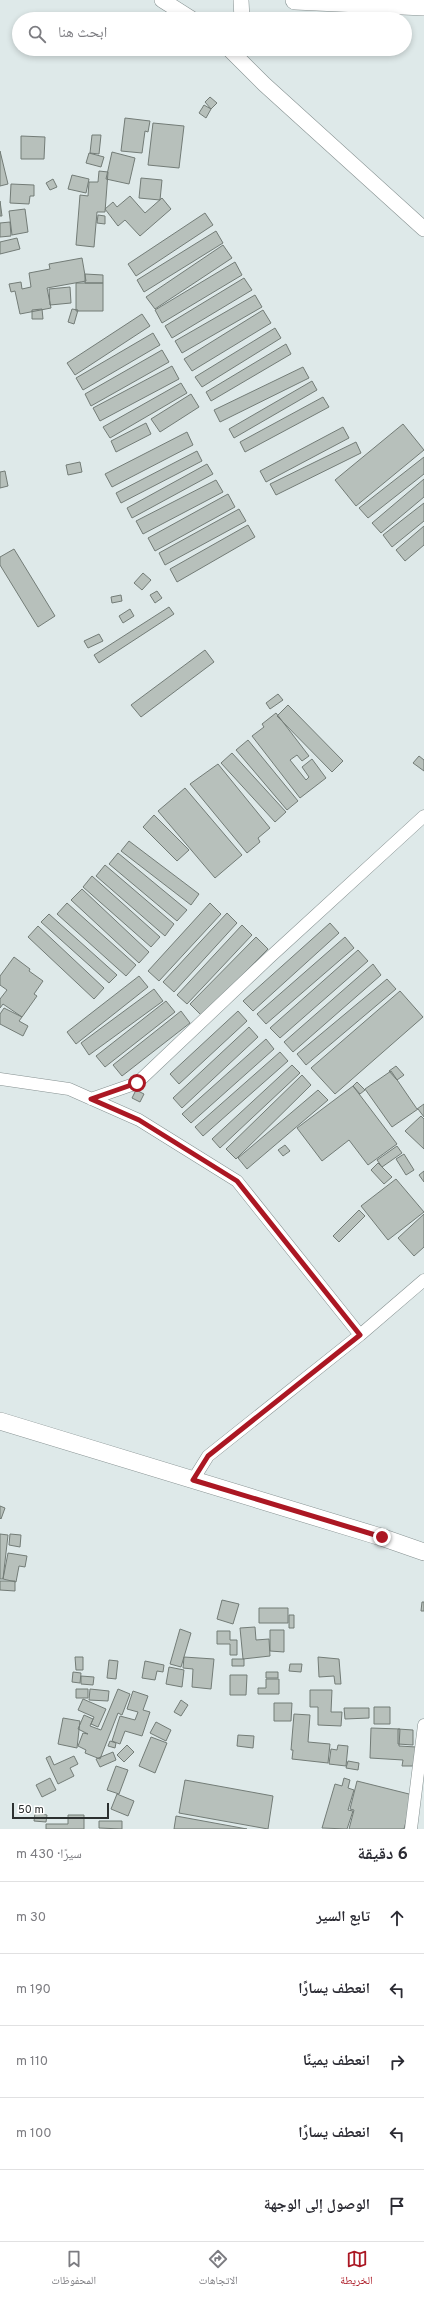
<!DOCTYPE html>
<html lang="ar">
<head>
<meta charset="utf-8">
<style>
  :root { --surface:#fff; --page:#f7f7f7; --text:#2b2b33; --muted:#7c7c81; --line:#e1e1e2; --accent:#ab1723 }
  body { margin:0; font-family:Overpass,"Noto Naskh Arabic",sans-serif; background:var(--page); color:var(--text); direction:rtl }
  .scale { position:absolute; left:12px; bottom:10px; width:97px; box-sizing:border-box; padding-left:4px; border:2px solid #2c3030; border-top:0; font-size:11px; line-height:14px; white-space:nowrap; color:#2c3030; -webkit-text-stroke:3px #fff; paint-order:stroke }
  .stop { position:absolute; width:12px; height:12px; margin:-9px; border:3px solid #ab1723; border-radius:50%; background:#fff }
  .stop.end { background:#ab1723; border-color:#fff; box-shadow:0 1px 4px #0008 }
  .list { margin:0; padding:0; list-style:none }
  h2 { display:flex; justify-content:space-between; align-items:center; height:52px; margin:0; padding:0 16px; font-size:17px }
  h2 small { font-size:13px; font-weight:400; color:var(--muted) }
  .list li { display:grid; grid-template-columns:26px 1fr auto; gap:12px; align-items:center; box-sizing:border-box; height:72px; padding:0 16px; border-top:1px solid var(--line) }
  .list b { display:block; font-size:15px; white-space:nowrap }
  .list em { font-size:13px; font-style:normal; color:var(--muted) }
  .icon { flex:none; width:22px; height:22px; fill:none; stroke:currentColor; stroke-width:2; stroke-linecap:round; stroke-linejoin:round }
  .map { position:relative; flex:none; width:424px; height:1829px; overflow:hidden; direction:ltr }
  .search { position:absolute; background:var(--surface); box-shadow:0 2px 6px #0003; left:12px; right:12px; top:12px; height:44px; display:flex; align-items:center; gap:10px; box-sizing:border-box; padding:0 14px; border-radius:22px; color:var(--muted); font-size:15px }
  .sheet { height:412px; background:var(--surface) }
  nav { display:flex; justify-content:space-around; align-items:center; box-sizing:border-box; height:56px; border-top:1px solid var(--line); background:var(--surface); font-size:11px; color:var(--muted) }
  nav a { display:grid; justify-items:center; gap:2px }
  nav .on { color:var(--accent) }
  .map>svg:first-child { display:block }
</style>
</head>
<body>
<div class="map">
<svg width="424" height="1829" viewBox="0 0 424 1829">
  <rect width="100%" height="100%" fill="#dee9e9"/>
  <!-- building -->
  <path fill="#b7c0bb" stroke="#737c77" d="M210,97L217,103L211,109L205,102Z
    M204,105L211,109L206,118L199,113Z
    M125,118L150,121L148,132L145,131L142,153L121,151Z
    M153,123L184,126L179,168L148,165Z
    M92,135H101L99,154L90,153Z
    M21,136L45,137L44,159H21Z
    M0,151L8,184L0,186Z
    M112,152L135,158L129,184L106,179Z
    M89,153L104,157L101,167L86,163Z
    M99,171L108,172L105,212H97L94,247L76,245L80,195L88,196L89,182H98Z
    M72,175L89,179L86,193L68,189Z
    M141,178L162,180L160,200L139,198Z
    M53,179L57,187L50,190L46,183Z
    M11,184L34,185V196H30L29,204L10,203Z
    M130,196L145,213L162,198L171,209L140,236L125,220L118,226L105,209L113,202L117,207Z
    M0,201L2,216H0Z
    M25,209L28,232L12,235L9,211Z
    M205,213L213,225L136,276L128,264Z
    M98,215L105,216V224L97,223Z
    M10,222L11,236L0,237V223Z
    M216,231L223,243L144,292L137,280Z
    M17,238L20,249L0,254V242Z
    M223,245L232,258L155,309L146,297Z
    M82,258L86,281L47,288L51,308L20,314L15,291L11,292L9,284L21,282L22,289L31,287L29,273L50,269L49,264Z
    M235,262L242,275L162,323L155,310Z
    M85,274L103,275V283H85Z
    M244,278L252,290L172,338L165,326Z
    M76,283H103V311H76Z
    M70,287L71,303L50,305L49,289Z
    M255,295L262,307L182,353L175,341Z
    M42,309L43,319H32V310Z
    M72,309L78,310L74,324L68,322Z
    M263,310L271,323L192,371L184,359Z
    M142,314L150,326L75,375L67,363Z
    M275,328L281,338L202,387L195,377Z
    M153,333L160,345L83,390L76,378Z
    M286,344L291,354L211,401L206,392Z
    M162,350L169,362L91,406L85,394Z
    M172,366L179,379L100,421L93,408Z
    M303,367L309,378L220,422L214,410Z
    M312,381L317,390L234,438L229,429Z
    M181,383L187,393L110,438L103,427Z
    M191,394L199,407L160,432L151,419Z
    M323,397L329,407L245,452L240,442Z
    M146,423L151,434L116,452L111,441Z
    M403,424L424,450L356,506L335,480Z
    M343,427L349,438L266,482L260,471Z
    M187,432L193,445L112,487L105,474Z
    M356,442L361,453L276,495L270,484Z
    M197,451L202,461L121,503L116,493Z
    M424,457V474L368,518L359,508Z
    M80,462L82,472L68,475L66,465Z
    M207,464L213,474L132,518L127,508Z
    M5,471L8,486L0,488V472Z
    M424,479V497L381,533L372,523Z
    M216,480L223,492L143,534L136,521Z
    M228,494L235,507L155,551L148,538Z
    M424,503V521L392,547L383,535Z
    M239,509L246,521L165,565L159,553Z
    M248,525L255,537L177,582L170,569Z
    M424,526V545L405,561L396,550Z
    M14,549L55,616L38,627L0,565V557Z
    M143,573L151,580L142,590L134,583Z
    M157,591L162,598L155,603L150,595Z
    M121,595L122,601L112,603L111,597Z
    M169,607L174,614L99,663L94,655Z
    M130,609L134,616L123,623L119,616Z
    M99,634L103,641L88,648L84,641Z
    M205,650L214,662L141,717L131,705Z
    M278,694L283,700L270,709L266,703Z
    M288,705L343,761L332,772L277,716Z
    M276,713L309,756L302,761L297,755L290,760L306,780L309,777L302,767L312,759L326,778L300,798L252,736L264,727L262,724Z
    M248,740L298,801L287,810L236,750Z
    M232,753L286,812L275,822L221,763Z
    M419,756L424,760V771L413,763Z
    M218,764L270,828L258,838L260,842L247,853L190,784Z
    M185,788L242,855L215,878L158,811Z
    M154,815L189,850L177,861L143,827Z
    M129,841L199,894L191,905L121,851Z
    M118,853L187,910L177,921L109,864Z
    M105,865L174,924L165,936L96,876Z
    M92,876L160,937L151,947L83,887Z
    M82,889L149,952L139,963L71,900Z
    M67,903L136,965L126,976L57,914Z
    M210,903L221,914L159,981L148,971Z
    M227,913L237,923L174,992L163,982Z
    M49,914L117,975L109,983L41,922Z
    M330,923L339,933L253,1011L243,1001Z
    M242,925L252,935L187,1004L177,995Z
    M38,926L104,988L94,999L28,937Z
    M256,937L268,949L202,1016L190,1004Z
    M345,937L354,948L266,1024L257,1014Z
    M358,950L368,961L280,1038L270,1028Z
    M14,957L30,969L29,971L43,981L34,994L37,996L22,1017L3,1004L0,1008V999L7,990L0,985V976Z
    M373,964L381,975L293,1052L284,1042Z
    M139,976L148,987L76,1044L67,1032Z
    M387,979L396,989L306,1065L297,1054Z
    M154,989L163,1001L89,1055L81,1043Z
    M400,991L423,1017L335,1094L311,1068Z
    M166,1001L175,1012L105,1067L96,1056Z
    M4,1008L22,1017L19,1021L28,1026L23,1036L0,1024V1014Z
    M181,1011L190,1023L122,1076L113,1065Z
    M238,1011L247,1021L179,1084L170,1074Z
    M249,1027L258,1037L182,1108L173,1098Z
    M266,1039L274,1049L191,1123L182,1114Z
    M280,1052L288,1061L203,1136L195,1127Z
    M292,1065L300,1073L220,1148L212,1139Z
    M396,1066L404,1075L397,1080L389,1071Z
    M391,1071L417,1109L424,1104V1117L418,1109L392,1127L365,1089Z
    M302,1075L311,1085L236,1159L226,1149Z
    M357,1082L365,1090L360,1094L353,1086Z
    M353,1086L397,1144L368,1165L349,1140L322,1161L297,1128Z
    M136,1090L144,1094L140,1102L132,1098Z
    M318,1090L328,1100L247,1169L238,1158Z
    M421,1116L424,1119V1149L405,1131Z
    M285,1145L290,1151L283,1156L278,1150Z
    M397,1146L402,1153L382,1167L377,1160Z
    M404,1154L414,1170L406,1175L396,1159Z
    M378,1163L392,1177L384,1184L371,1170Z
    M424,1171V1182L419,1175Z
    M396,1179L424,1212L388,1240L361,1206Z
    M359,1210L365,1216L339,1242L333,1236Z
    M424,1214V1247L414,1256L398,1238Z
    M0,1506L5,1508L1,1519L0,1518Z
    M0,1534L8,1535L3,1579H0Z
    M10,1534L21,1535L20,1547L9,1545Z
    M8,1553L27,1556L25,1567L19,1566L16,1582L3,1579Z
    M0,1581H15V1591L0,1590Z
    M222,1600L239,1604L233,1624L217,1619Z
    M422,1602H424V1611H421Z
    M259,1608H288V1623H259Z
    M289,1615H294V1628H289Z
    M255,1627L256,1640L269,1639L270,1656L243,1659L240,1628Z
    M180,1629L191,1633L181,1667L170,1664Z
    M270,1630H284V1652L270,1651Z
    M217,1631H230V1640H237V1655H230V1644H217Z
    M75,1657H83V1670H76Z
    M184,1657L214,1659L211,1689L192,1687L193,1669L183,1668Z
    M318,1657L339,1659L341,1684H335L334,1676L319,1677Z
    M232,1659H244V1666H232Z
    M109,1660L118,1661L116,1679L107,1678Z
    M145,1661L164,1665L163,1672L157,1671L155,1680L142,1678Z
    M290,1664H302L301,1672L289,1671Z
    M169,1667L184,1670L182,1687L166,1684Z
    M73,1672L81,1673L80,1683L72,1682Z
    M266,1672H278V1678H266Z
    M230,1675H247L246,1695H230Z
    M81,1676L94,1677L93,1685L81,1684Z
    M266,1679H279V1694H258V1688H266Z
    M76,1689H88V1698H76Z
    M90,1689L109,1691L108,1701L89,1700Z
    M118,1689L130,1694L122,1715L118,1713L100,1759L85,1753L86,1750L78,1746L83,1733L88,1734L78,1729L84,1715L93,1719L90,1726L101,1730Z
    M310,1690H332L331,1712H342L341,1726L318,1725V1707H310Z
    M133,1691L148,1696L143,1710L150,1712L142,1736L125,1731L120,1744L112,1741L120,1716L135,1720L138,1712L127,1709Z
    M83,1699L106,1709L98,1727L91,1724L94,1717L78,1710Z
    M181,1700L188,1705L181,1716L174,1712Z
    M274,1703H292L291,1721H274Z
    M374,1707H390V1724H374Z
    M344,1708H369V1718L345,1719Z
    M294,1714L310,1715L308,1742L330,1744L328,1763L292,1759L293,1750H291Z
    M63,1718L80,1721L77,1748L58,1744Z
    M156,1722L171,1730L166,1741L150,1733Z
    M371,1728L400,1729L399,1746L416,1747L415,1766H402L403,1760L370,1758Z
    M398,1729L413,1730V1745L398,1744Z
    M238,1735L254,1736L253,1748L237,1746Z
    M151,1737L167,1743L155,1773L139,1766Z
    M110,1741L116,1743L115,1748L108,1746Z
    M127,1745L134,1752L124,1762L117,1755Z
    M338,1745L348,1746L346,1766L329,1764L331,1749L337,1750Z
    M113,1752L116,1760L100,1767L96,1759Z
    M50,1756L54,1765L74,1756L78,1764L70,1768L74,1776L58,1784L46,1758Z
    M348,1761L359,1763L358,1770L346,1768Z
    M116,1766L128,1770L119,1794L107,1790Z
    M50,1778L56,1790L42,1797L36,1785Z
    M344,1778L350,1780L348,1788L354,1790L348,1810L353,1811L347,1829L322,1828L335,1784L342,1786Z
    M185,1780L273,1796L268,1829L179,1813Z
    M357,1781L413,1795L404,1829H349L354,1810L350,1809Z
    M117,1794L134,1801L128,1816L111,1809Z
    M35,1813L47,1815L46,1822L34,1821Z
    M68,1815H84V1829H46V1824H68Z
    M176,1816L247,1829H174Z
    M99,1821H122V1829L99,1828Z"/>
  <g fill="none" stroke-linecap="round" stroke-linejoin="round">
    <defs>
      <path id="minor" d="M0,1079L69,1089L139,1120L237,1181L360,1335
        M91,1099L137,1083L269,958L424,816
        M193,1480L208,1456L360,1335L424,1280
        M411,1829L424,1725"/>
      <path id="tertiary" d="M162,0L192,19
        M241,0L242,19
        M229,49L264,84L424,229"/>
      <path id="secondary" d="M0,1421L381,1537L424,1552"/>
      <path id="primary" d="M295,0L424,6"/>
    </defs>
    <!-- minor casing -->
    <use href="#minor" stroke="#869191" stroke-width="13"/>
    <!-- tertiary casing -->
    <use href="#tertiary" stroke="#869191" stroke-width="16"/>
    <!-- secondary casing -->
    <use href="#secondary" stroke="#869191" stroke-width="18"/>
    <!-- primary casing -->
    <use href="#primary" stroke="#869191" stroke-width="20"/>
    <!-- minor -->
    <use href="#minor" stroke="#fff" stroke-width="12"/>
    <!-- tertiary -->
    <use href="#tertiary" stroke="#fff" stroke-width="15"/>
    <!-- secondary -->
    <use href="#secondary" stroke="#fff" stroke-width="17"/>
    <!-- primary -->
    <use href="#primary" stroke="#fff" stroke-width="19"/>
  </g>
  <g fill="none" stroke-linecap="round" stroke-linejoin="round">
    <!-- route -->
    <path stroke="#ab1723" stroke-width="5" d="M137,1083L91,1099L139,1120L237,1181L360,1335L208,1456L193,1480L382,1537"/>
  </g>
</svg>
<div class="scale">50 m</div>
<div class="stop" style="left:137px;top:1083px"></div>
<div class="stop end" style="left:382px;top:1537px"></div>
<div class="search"><svg class="icon" aria-label="search" viewBox="0 0 24 24"><circle cx="10" cy="10" r="6"/><path d="M15 15l6 6"/></svg>ابحث هنا</div>
</div>
<section class="sheet">
<h2>6 دقيقة<small>سيرًا · 430 m</small></h2>
<ul class="list">
<li><svg class="icon" aria-label="ahead" viewBox="0 0 24 24"><path d="M12 20V5M6 11l6-6 6 6"/></svg><div><b>تابع السير</b></div><em>30 m</em></li>
<li><svg class="icon" aria-label="left" viewBox="0 0 24 24"><path d="M17 20v-9H6M10 6l-5 5 5 5"/></svg><div><b>انعطف يسارًا</b></div><em>190 m</em></li>
<li><svg class="icon" aria-label="right" viewBox="0 0 24 24"><path d="M7 20v-9h11M14 6l5 5-5 5"/></svg><div><b>انعطف يمينًا</b></div><em>110 m</em></li>
<li><svg class="icon" aria-label="left" viewBox="0 0 24 24"><path d="M17 20v-9H6M10 6l-5 5 5 5"/></svg><div><b>انعطف يسارًا</b></div><em>100 m</em></li>
<li><svg class="icon" aria-label="arrive" viewBox="0 0 24 24"><path d="M6 21V4h12l-3 4 3 4H6"/></svg><div><b>الوصول إلى الوجهة</b></div></li>
</ul>
</section>
<nav>
<a class="on"><svg class="icon" aria-label="map" viewBox="0 0 24 24"><path d="M3 6l6-2 6 2 6-2v14l-6 2-6-2-6 2zM9 4v14M15 6v14"/></svg>الخريطة</a>
<a><svg class="icon" aria-label="directions" viewBox="0 0 24 24"><path d="M12 3l9 9-9 9-9-9zM9 14v-3h6M13 9l2 2-2 2"/></svg>الاتجاهات</a>
<a><svg class="icon" aria-label="saved" viewBox="0 0 24 24"><path d="M7 4h10v16l-5-4-5 4z"/></svg>المحفوظات</a>
</nav>
</body>
</html>
